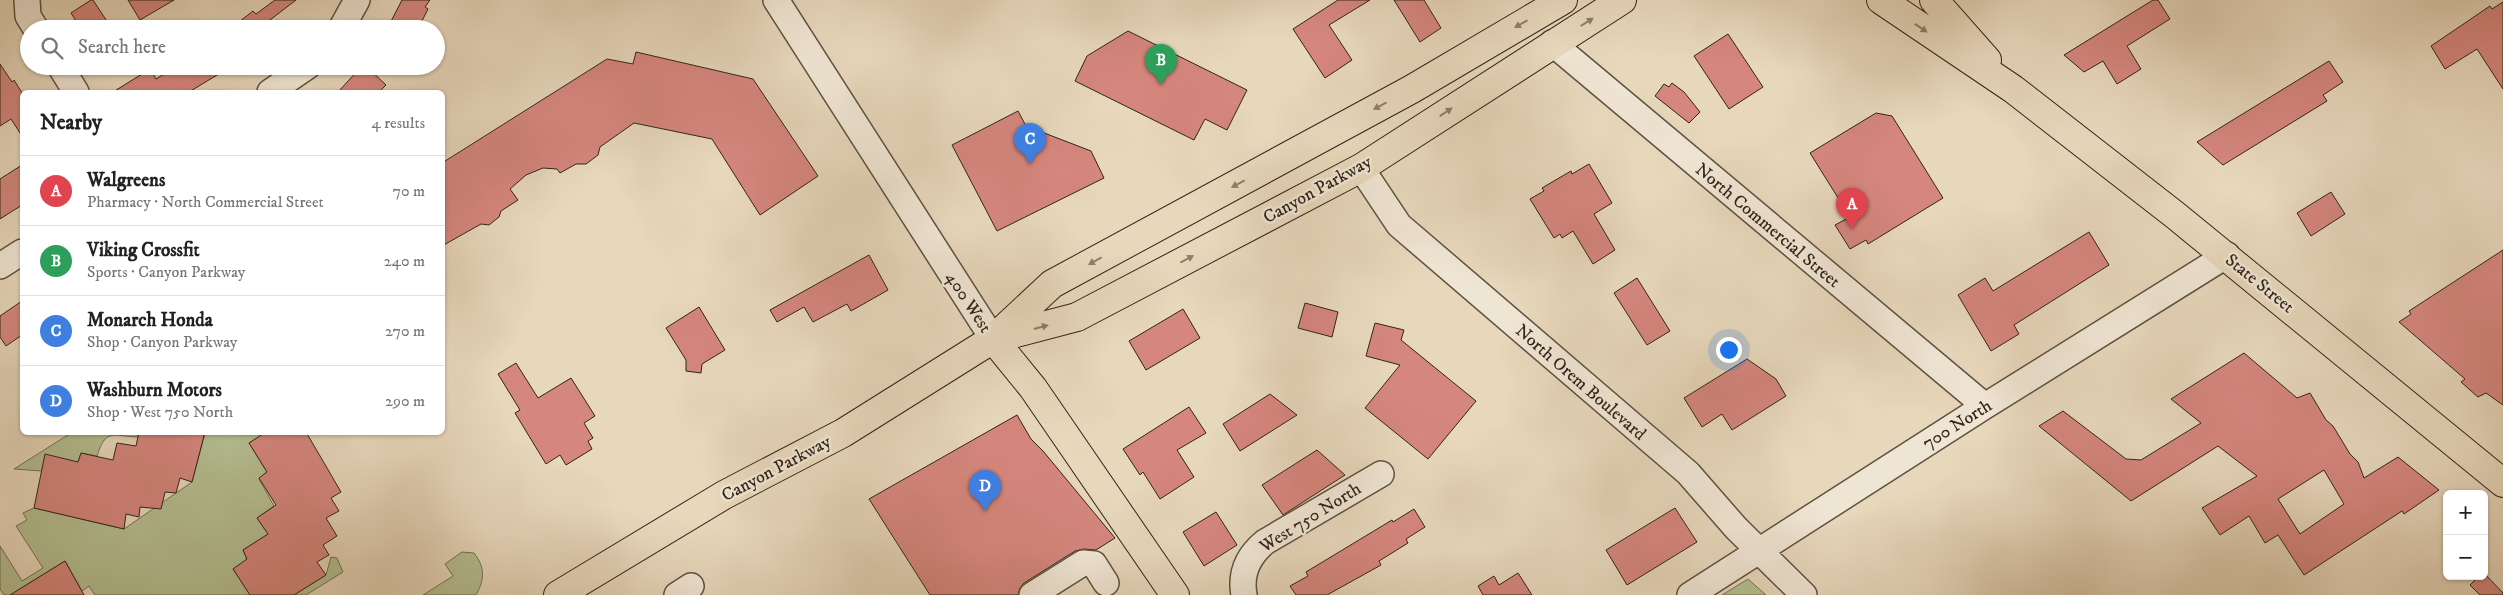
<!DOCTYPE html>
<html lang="en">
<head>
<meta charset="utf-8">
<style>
  :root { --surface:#fff; --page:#f2f2f2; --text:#222; --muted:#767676; --line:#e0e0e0; --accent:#8f2418 }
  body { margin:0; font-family:"IM FELL DW Pica",serif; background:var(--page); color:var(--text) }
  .controls { position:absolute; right:15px; bottom:15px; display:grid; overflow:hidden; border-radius:8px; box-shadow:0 1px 4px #0004 }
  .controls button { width:45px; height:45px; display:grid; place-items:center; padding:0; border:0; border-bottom:1px solid var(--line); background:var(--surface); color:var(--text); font:25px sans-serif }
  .you { position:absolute; left:1728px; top:349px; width:18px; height:18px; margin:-12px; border:4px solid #fff; border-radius:50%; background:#1a73e8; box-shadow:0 0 0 8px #1a73e833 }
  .badge { display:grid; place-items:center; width:32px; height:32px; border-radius:50%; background:var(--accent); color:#fff; font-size:16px; font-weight:700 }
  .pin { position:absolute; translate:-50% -41px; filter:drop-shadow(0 1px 2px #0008) }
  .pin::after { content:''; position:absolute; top:26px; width:18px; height:15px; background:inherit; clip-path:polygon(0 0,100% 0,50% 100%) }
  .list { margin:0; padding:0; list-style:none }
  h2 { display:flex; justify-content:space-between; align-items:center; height:65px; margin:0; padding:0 20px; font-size:21px }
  h2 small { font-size:16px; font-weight:400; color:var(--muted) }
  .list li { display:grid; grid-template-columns:32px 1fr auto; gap:15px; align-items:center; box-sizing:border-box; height:70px; padding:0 20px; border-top:1px solid var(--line) }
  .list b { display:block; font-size:19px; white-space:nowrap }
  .list p { margin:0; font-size:16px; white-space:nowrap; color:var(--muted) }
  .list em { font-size:16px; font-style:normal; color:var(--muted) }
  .icon { flex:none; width:28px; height:28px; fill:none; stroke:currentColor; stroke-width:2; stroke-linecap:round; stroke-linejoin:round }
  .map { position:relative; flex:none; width:2503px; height:595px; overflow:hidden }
  .search { position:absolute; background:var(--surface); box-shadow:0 1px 4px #0004; left:20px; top:20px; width:425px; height:55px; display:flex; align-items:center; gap:12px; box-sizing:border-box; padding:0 18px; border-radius:28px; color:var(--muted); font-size:19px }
  .panel { position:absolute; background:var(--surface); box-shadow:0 1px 4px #0004; left:20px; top:90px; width:425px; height:345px; border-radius:8px }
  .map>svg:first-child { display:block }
</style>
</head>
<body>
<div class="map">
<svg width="2503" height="595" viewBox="0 0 2503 595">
  <rect width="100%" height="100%" fill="#e7d7bb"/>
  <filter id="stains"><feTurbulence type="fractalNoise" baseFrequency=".004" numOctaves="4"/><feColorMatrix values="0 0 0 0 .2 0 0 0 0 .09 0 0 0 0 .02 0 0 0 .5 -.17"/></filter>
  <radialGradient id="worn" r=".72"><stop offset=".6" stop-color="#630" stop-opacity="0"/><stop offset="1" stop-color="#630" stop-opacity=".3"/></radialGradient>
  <!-- green -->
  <path fill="#b4be91" stroke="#727156" d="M71,433H139L138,437C112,436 106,428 97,456L81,453L78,462L42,471L14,469Z
    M205,433H266L249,443L267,472L259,479L274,506L257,518L268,534L243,550L247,559L233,569L250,595H95L89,586L82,591L65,561L18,590L21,595H4L0,589V546L22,581L43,568L16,526L27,520L23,513L34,508L124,529L192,482Z
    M462,552L474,553C485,567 485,579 476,595H423L453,576L445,564Z
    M331,557L337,558L343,572L306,595H294L326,575Z
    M1748,579L1766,595H1722Z"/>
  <!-- building -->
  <path fill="#d5867d" stroke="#30241a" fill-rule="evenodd" d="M91,0H93L112,29H81L71,13Z
    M128,0H174L140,20Z
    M275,0H296L270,20L276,29H230L253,11L256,14Z
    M402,0H430L425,7L428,9L418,29H387Z
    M1338,0H1370L1329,25L1352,60L1325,78L1293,29Z
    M1394,0H1424L1441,28L1420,42Z
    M2153,0H2158L2170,19L2127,46L2141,69L2117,84L2103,61L2084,72L2064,55Z
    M2503,2V89L2477,49L2445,69L2431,46L2490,6L2492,9Z
    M1128,31L1247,90L1227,130L1205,119L1194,140L1075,81L1087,56Z
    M1728,34L1763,87L1729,109L1694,56Z
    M636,52L753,79L818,176L760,215L712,139L634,123L600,147L598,155L586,164H576L560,173L557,169L543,168L526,175L510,189L518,200L501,211L499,217L489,225L481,224L442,246V163L607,59L633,64Z
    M2329,61L2343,82L2323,95L2327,101L2223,165L2197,142Z
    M0,64L12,82L14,80L22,93V136L11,119L0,126Z
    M177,66H232L189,92H113L150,69L156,79Z
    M362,66H366L386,85L379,92H338Z
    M1672,83L1684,92L1700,112L1689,123L1655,96L1664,84L1669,87Z
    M1018,111L1026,126L1091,151L1104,178L997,231L952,145Z
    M1876,113L1892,116L1943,198L1868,244L1866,240L1850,249L1835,225L1850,217L1810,153Z
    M1589,164L1612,203L1594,214L1615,250L1593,264L1573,231L1562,238L1560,234L1554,238L1530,199L1544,191L1542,188L1571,171L1572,174Z
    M22,165V205L0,219V179Z
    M2331,192L2345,214L2311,236L2297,213Z
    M2089,232L2109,265L2014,325L2019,334L1991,351L1958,295L1985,278L1993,291Z
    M2503,250V405L2486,393L2478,397L2461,382L2465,379L2399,322L2411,314L2409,311Z
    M869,255L888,290L851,311L847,304L813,322L804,307L777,322L770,310Z
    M1637,278L1670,331L1647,345L1614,293Z
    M22,301V335L6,346L0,337V316Z
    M1305,303L1338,312L1332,337L1298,328Z
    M699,307L725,350L702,364L701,373L686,371V360L666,328Z
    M1183,309L1200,338L1146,370L1129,341Z
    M1375,323L1404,330L1401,340L1476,401L1428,459L1365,408L1400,365L1366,356Z
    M2244,353L2297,398L2310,393L2326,420L2333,426L2350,454L2358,462L2364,478L2398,457L2439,490L2404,514L2402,511L2304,575L2278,535L2265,543L2249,516L2220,535L2202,508L2257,476L2218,446L2131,501L2039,426L2063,411L2126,459L2141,460L2201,423L2171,399ZM2324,470L2344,504L2300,534L2278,499Z
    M1747,359L1776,379L1786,396L1732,430L1722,414L1702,427L1684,398Z
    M516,363L538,398L571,378L595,416L584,423L593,438L588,441L592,449L566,465L560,455L546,464L515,413L520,410L498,374Z
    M1270,394L1297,415L1240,451L1223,424Z
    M1189,407L1206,433L1177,450L1194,477L1160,499L1143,472L1140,475L1123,449Z
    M1017,415L1031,439L1043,451L1115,538L1096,550L1084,549L1075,551L1024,583L1020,588L1018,595H930L869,499Z
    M139,432H205L192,482L180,478L176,493L165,492L161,509L140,507L139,517L126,514L124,529L34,508L45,454L78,462L81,453L113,460L117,443L136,446Z
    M266,432H306L341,492L331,498L339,511L326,518L337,536L323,545L329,555L317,562L326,575L294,595H250L233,569L247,559L243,550L268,534L257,518L276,505L259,478L267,472L249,443Z
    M1317,450L1345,475L1283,515L1262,485Z
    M1675,508L1697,542L1627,585L1606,550Z
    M1414,509L1425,527L1406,539L1408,543L1379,561L1381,565L1327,595H1296L1290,586L1308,576L1306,572L1392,520L1393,522Z
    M1216,512L1237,545L1204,566L1183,532Z
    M65,561L84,595H10Z
    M1518,573L1532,595H1483L1478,586L1494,576L1499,585Z
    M2484,573L2503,593V595H2480L2470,585L2479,576H2484Z"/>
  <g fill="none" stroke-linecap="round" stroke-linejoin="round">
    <defs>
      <path id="minor" d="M27,0L28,16L36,29
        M776,0L993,339
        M341,29L357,0
        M1552,43L1985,406
        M60,66L76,92
        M270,92L308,66
        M1361,168L1399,225L1688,473L1736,528L1804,595
        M0,266L22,252
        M677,595L691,586
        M1032,595L1083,563L1094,564L1106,583
        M1244,595C1240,573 1248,556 1265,542L1381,474
        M1690,595L1985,406L2227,255"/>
      <path id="major" d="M1881,0L2013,89L2175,215L2503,483
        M1934,0L1987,60
        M993,339L1033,388L1175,595"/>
      <path id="highway" d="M997,338L1077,317L1361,168L1622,0
        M558,595L724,495L843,433L993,339L1052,284L1412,89L1563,0"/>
    </defs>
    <!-- minor casing -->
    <use href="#minor" stroke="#5e5142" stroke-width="28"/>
    <!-- major casing -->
    <use href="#major" stroke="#30241a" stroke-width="30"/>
    <!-- highway casing -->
    <use href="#highway" stroke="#30241a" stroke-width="30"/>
    <!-- minor -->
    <use href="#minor" stroke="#efe5d3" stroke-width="25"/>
    <!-- major -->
    <use href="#major" stroke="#e7d7bb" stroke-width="28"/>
    <!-- highway -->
    <use href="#highway" stroke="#e7d7bb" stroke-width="28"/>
  </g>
  <!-- one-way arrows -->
  <defs><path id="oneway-solid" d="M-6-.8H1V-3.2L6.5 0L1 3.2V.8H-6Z" transform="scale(1.25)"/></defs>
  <g fill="#8c7e6a">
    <use href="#oneway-solid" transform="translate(1587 22) rotate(-32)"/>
    <use href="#oneway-solid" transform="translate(1521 24) rotate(150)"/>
    <use href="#oneway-solid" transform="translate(1921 28) rotate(34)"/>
    <use href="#oneway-solid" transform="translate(1380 106) rotate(152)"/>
    <use href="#oneway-solid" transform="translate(1446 112) rotate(-33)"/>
    <use href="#oneway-solid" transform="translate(1238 184) rotate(152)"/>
    <use href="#oneway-solid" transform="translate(1187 259) rotate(-28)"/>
    <use href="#oneway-solid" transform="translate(1095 261) rotate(151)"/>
    <use href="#oneway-solid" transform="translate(1041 327) rotate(-15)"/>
  </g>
  <g text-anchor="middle" stroke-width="5" stroke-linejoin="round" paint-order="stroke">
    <!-- street labels -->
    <g font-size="18" fill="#30241a" stroke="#efe5d3">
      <text transform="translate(1317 189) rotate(-29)" y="6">Canyon Parkway</text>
      <text transform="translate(1768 225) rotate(40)" y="6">North Commercial Street</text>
      <text transform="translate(2260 283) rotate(39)" y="6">State Street</text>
      <text transform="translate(969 302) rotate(57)" y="6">400 West</text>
      <text transform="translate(1581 382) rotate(41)" y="6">North Orem Boulevard</text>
      <text transform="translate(1957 424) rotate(-32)" y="6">700 North</text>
      <text transform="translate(776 468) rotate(-28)" y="6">Canyon Parkway</text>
      <text transform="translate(1310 517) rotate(-32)" y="6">West 750 North</text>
    </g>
  </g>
  <rect width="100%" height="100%" filter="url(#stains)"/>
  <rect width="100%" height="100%" fill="url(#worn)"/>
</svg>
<div class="controls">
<button>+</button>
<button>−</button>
</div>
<div class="you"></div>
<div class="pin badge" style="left:1852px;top:229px;background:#e0444e">A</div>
<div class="pin badge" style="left:1161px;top:85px;background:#2e9e5b">B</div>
<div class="pin badge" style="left:1030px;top:164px;background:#3f7fe0">C</div>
<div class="pin badge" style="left:985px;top:511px;background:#3f7fe0">D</div>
<div class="search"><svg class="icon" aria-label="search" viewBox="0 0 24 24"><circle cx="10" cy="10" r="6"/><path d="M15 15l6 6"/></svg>Search here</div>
<section class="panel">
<h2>Nearby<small>4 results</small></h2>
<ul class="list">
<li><span class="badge" style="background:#e0444e">A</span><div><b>Walgreens</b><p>Pharmacy · North Commercial Street</p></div><em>70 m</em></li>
<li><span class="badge" style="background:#2e9e5b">B</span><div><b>Viking Crossfit</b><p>Sports · Canyon Parkway</p></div><em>240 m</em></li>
<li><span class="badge" style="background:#3f7fe0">C</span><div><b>Monarch Honda</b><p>Shop · Canyon Parkway</p></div><em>270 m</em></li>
<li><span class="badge" style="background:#3f7fe0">D</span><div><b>Washburn Motors</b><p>Shop · West 750 North</p></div><em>290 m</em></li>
</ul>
</section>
</div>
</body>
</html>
